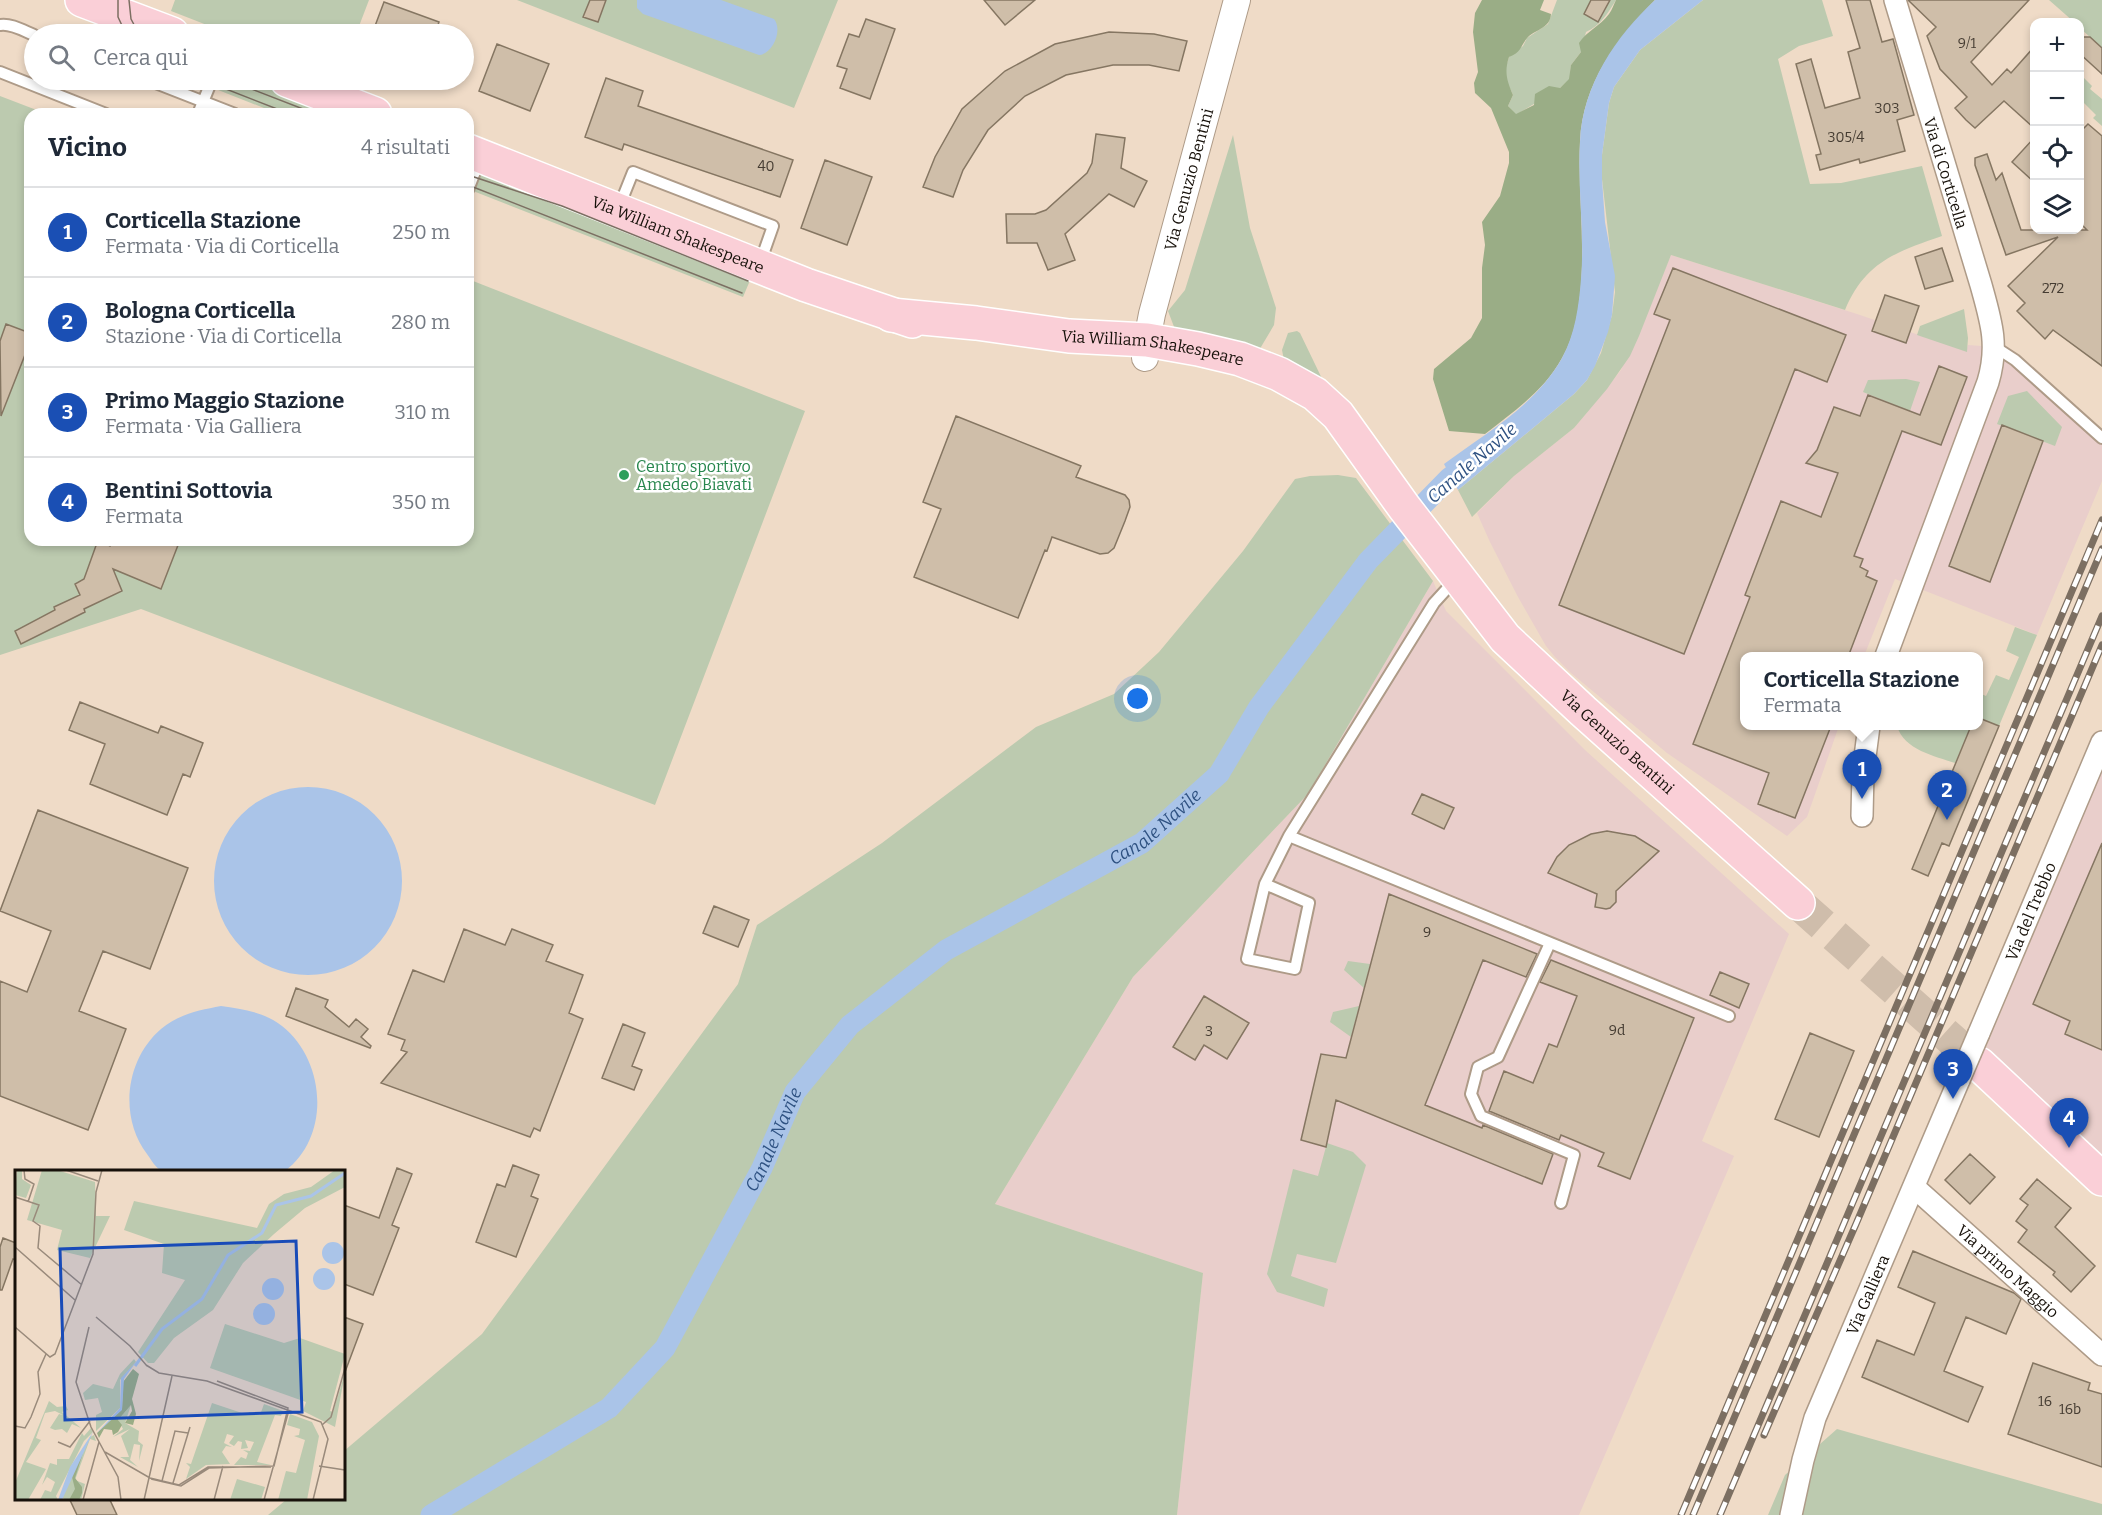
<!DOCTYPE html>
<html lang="it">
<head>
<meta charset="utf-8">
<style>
  :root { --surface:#fff; --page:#f6f6f7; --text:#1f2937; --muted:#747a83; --line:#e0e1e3; --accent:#0f766e }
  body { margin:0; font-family:Bitter,serif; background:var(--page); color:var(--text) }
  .controls { position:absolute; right:18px; top:18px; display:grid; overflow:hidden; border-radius:12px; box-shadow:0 3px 9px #0003 }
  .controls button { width:54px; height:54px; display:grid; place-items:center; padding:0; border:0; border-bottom:2px solid var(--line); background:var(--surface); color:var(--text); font:30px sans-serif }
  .you { position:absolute; left:1138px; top:699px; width:21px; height:21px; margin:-15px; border:4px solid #fff; border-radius:50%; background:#1a73e8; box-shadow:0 0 0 9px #1a73e833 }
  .badge { display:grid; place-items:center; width:39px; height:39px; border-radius:50%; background:var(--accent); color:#fff; font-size:20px; font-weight:700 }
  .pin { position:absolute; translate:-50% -50px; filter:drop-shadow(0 2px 3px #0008) }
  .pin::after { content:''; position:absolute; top:32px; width:21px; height:18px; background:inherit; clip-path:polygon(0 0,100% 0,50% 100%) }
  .popup { position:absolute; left:1740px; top:652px; width:243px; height:78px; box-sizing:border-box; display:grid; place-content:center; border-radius:12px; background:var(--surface); filter:drop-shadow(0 2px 4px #0005); font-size:20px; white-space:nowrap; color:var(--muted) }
  .popup b { font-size:22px; color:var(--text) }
  .popup::after { content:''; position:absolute; left:50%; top:100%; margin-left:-12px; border:12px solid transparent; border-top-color:var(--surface) }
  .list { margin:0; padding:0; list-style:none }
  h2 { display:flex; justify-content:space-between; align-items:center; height:78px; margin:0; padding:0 24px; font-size:26px }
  h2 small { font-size:20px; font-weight:400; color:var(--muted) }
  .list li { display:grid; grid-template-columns:39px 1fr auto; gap:18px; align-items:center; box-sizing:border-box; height:90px; padding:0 24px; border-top:2px solid var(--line) }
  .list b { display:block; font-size:22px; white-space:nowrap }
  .list p { margin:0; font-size:20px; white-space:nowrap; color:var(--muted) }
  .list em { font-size:20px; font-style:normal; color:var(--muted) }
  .icon { flex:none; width:33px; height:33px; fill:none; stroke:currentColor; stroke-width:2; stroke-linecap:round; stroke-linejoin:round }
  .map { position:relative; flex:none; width:2102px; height:1515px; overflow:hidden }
  .search { position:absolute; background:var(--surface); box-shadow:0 3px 9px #0003; left:24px; top:24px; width:450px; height:66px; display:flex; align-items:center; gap:15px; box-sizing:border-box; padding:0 21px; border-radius:33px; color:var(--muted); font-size:22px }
  .panel { position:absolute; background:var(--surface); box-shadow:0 3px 9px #0003; left:24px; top:108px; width:450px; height:438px; border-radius:18px }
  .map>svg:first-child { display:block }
</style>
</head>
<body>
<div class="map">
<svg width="2102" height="1515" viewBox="0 0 2102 1515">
  <rect width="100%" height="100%" fill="#efdbc7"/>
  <!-- industrial -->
  <path fill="#e9cecb" d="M1671,255L1857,314L1966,351L1968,345L1995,347L2102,438V481L2037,635L1895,579L1864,656H1745V726H1839L1807,817L1787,836L1667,753L1571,673L1555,657L1546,646L1518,597L1490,542L1477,513L1514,476L1574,428L1607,388L1621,370Z
    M1433,581L1446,611L1585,750L1789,934L1702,1141L1734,1156L1579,1515H1177L1203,1273L995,1204L1133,977L1308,794Z
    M2102,755V1179L1979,1064L2069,850Z"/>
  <!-- green -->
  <path fill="#bccaaf" d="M175,0H369L356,34H230L171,11Z
    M517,0H838L794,108Z
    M1557,0H1616C1608,13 1601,25 1586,32L1581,52L1571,65L1570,79L1560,88L1516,115L1508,106L1513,95L1506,80V66L1509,57L1523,46L1527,38L1548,24Z
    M1703,0H1822L1833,36L1799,46L1778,59L1810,184L1841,183L1922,166L1942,236C1896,252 1865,262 1845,310L1671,255L1639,336L1630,356L1607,389L1574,428L1514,476L1472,517L1458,490L1574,394L1587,380L1601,353L1612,315L1615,292L1602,179V155L1609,103L1614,87L1640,50Z
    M2049,0H2102V48L2080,28V22H2074Z
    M2084,78L2092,86L2090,89L2102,99V126L2093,118L2096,115L2080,99V83Z
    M193,80H249L337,114H279Z
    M0,96L47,114H30V540H468V279L805,411L655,805L141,609L0,655Z
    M1233,135L1250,228L1276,308L1274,325L1258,352L1176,332L1168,311L1185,290Z
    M468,166L751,278L743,297L468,189Z
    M1964,309L1968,338L1967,352L1917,335L1920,326Z
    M1297,331L1300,333L1327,389L1285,365L1282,350L1288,333Z
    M1906,379L1920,382L1910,411L1863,392L1868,380Z
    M2027,391L2062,427L2055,446L1997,424L2008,396Z
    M1338,475L1356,478L1433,581L1308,794L1133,977L995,1204L1203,1273L1177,1515H268L287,1499L344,1498V1451L482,1334L738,984L757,925L882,843L1036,727L1114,694L1159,652L1243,551L1295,479L1310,476Z
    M2015,627L2037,635L1999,726L1979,718V693L1986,696L1996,675L2009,680L2019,657L2006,651Z
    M1897,726H1945L1957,730L1959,726H1971L1955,763C1935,756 1904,750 1897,726Z
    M1348,961L1370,964L1364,988L1344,970Z
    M1359,1006L1351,1037L1330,1022L1333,1012Z
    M1327,1143L1353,1152L1366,1165L1336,1263L1297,1254L1291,1276L1328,1289L1324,1307L1277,1292L1267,1274L1293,1169L1318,1176Z
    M1837,1429L2102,1504V1515H1768L1785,1475Z"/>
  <!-- forest -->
  <path fill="#9aad86" d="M1482,0H1544L1540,10L1551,14C1550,28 1537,29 1528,37C1520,46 1522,52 1509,57C1504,72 1507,81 1513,95L1508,106L1516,114L1534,105L1535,94L1549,86L1560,88L1569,79L1571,65L1581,52L1579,43C1587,31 1600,26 1609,14C1612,10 1614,4 1616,0H1655C1616,40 1583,83 1580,141C1578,183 1583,224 1582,265C1581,295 1578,331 1562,358C1544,391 1514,411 1485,434L1449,431L1433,379L1434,369L1471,338L1482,318V268L1485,245L1482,222L1500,196L1509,163V152L1491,108L1475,93L1474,83L1478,72L1473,32L1475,13Z"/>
  <!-- water -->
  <path fill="#aac4e8" d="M637,0H721L774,19C783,30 773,54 759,55L643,14L637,8Z
    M1655,0H1703L1640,50L1614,87L1609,103L1602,155V179L1605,222L1615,276L1612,315L1608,332L1595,366L1587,380L1574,394L1458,490L1444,464C1487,432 1535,406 1562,358C1575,335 1579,305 1581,279C1585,233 1577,187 1580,142C1582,86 1616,36 1655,0Z
    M214 881a94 94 0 1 1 188 0a94 94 0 1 1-188 0Z
    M221,1006C242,1009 264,1012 282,1026C326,1061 331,1136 285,1171H162C155,1167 152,1161 147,1154C119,1117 125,1060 161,1029C179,1014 200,1010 221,1006Z"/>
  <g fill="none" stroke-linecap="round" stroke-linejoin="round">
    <!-- canal -->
    <path stroke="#aac4e8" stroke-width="21" id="s1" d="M431,1515L609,1408L665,1348L762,1168L795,1092L850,1025L946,950L1142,843L1219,774L1259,707L1368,561L1449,478L1474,459"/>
  </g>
  <!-- building -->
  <path fill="#cfbea9" stroke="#857662" stroke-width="1.5" d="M590,0H606L598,22L583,17Z
    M984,0H1035L1005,25Z
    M1591,0H1610L1598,22L1584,14Z
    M1846,0H1870L1882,42L1893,39L1914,115L1897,120L1905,151L1860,163L1859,159L1820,170L1816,155L1821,154L1796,64L1811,59L1825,108L1860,98L1848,52L1860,48Z
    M1908,0H2029L1971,62L1992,85L2007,69L2011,73L2034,47V128L2004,101L1975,128L1966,120L1955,108L1967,97L1940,69L1927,36L1936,27Z
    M384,2L439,22L435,34H372Z
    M866,19L895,29L870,99L840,88L847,69L837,66L849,34L859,37Z
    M1109,32L1154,34L1187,41L1179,71L1149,65H1113L1066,75L1025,96L988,130L963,170L953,197L923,187L935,157L962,109L1005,71L1055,44Z
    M2084,37H2090L2102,48V74L2079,53V42Z
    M497,44L549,64L530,111L479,91Z
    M606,78L643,91L638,106L793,160L780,197L624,144L622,150L585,137Z
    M2088,124L2102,136V366L2053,330L2045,339L2017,311L2025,303L2008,286L2058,237L2006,255L1975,165V158L1987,154L1996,180L2002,173L2021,230H2087L2079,222V133Z
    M1096,134L1125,138L1121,168L1147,181L1134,207L1109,194L1065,234L1075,260L1048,270L1037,243H1007L1006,214H1035L1046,210L1087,173L1092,163Z
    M2034,138V182L2012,162Z
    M825,160L872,177L847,245L801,228Z
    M1942,248L1953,281L1925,289L1915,257Z
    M1673,268L1846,335L1827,382L1795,369L1684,654L1559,605L1670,320L1654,314Z
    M1885,295L1919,306L1906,343L1872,331Z
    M6,324L30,333V342L1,416L0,341Z
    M1939,366L1967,377L1941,445L1902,431L1854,556L1863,559L1860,567L1868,571L1866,576L1877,581L1848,657H1745V726H1831L1795,818L1758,804L1769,773L1693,744L1750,597L1745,595L1781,501L1821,517L1838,473L1806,463L1817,450L1834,407L1860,416L1868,395L1920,415Z
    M956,416L1081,466L1076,477L1125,495L1129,500L1130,507L1125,521L1114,548L1108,553L1100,554L1052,537L1047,551L1045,550L1018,618L914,577L941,509L923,502Z
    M2002,425L2043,441L1990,582L1949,566Z
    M98,540L110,546L112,540H180L161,589L113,569L122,591L84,609L85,612L21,644L15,631L55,610L54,607L80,595L75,584L84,579Z
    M80,702L158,733L161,726L203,743L190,777L183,774L167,815L90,784L105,744L69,730Z
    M1979,718L1999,726L1949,846L1942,843L1928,876L1912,869L1971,726H1979Z
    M1422,794L1454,808L1444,829L1412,814Z
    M38,810L188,868L150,969L103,951L79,1011L126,1029L88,1130L0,1096V981L27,992L51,931L0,911Z
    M1607,831L1635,836L1659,851L1616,891V902L1610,908L1606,909L1595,907L1597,894L1548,873L1557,857L1569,845L1591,834Z
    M2102,843V1050L2065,1034L2070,1021L2033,1004Z
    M1389,894L1537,954L1526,977L1483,960L1425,1105L1482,1128L1483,1125L1553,1154L1542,1184L1336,1100L1326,1147L1301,1140L1321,1054L1346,1058Z
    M714,906L749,920L738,947L703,933Z
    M464,929L505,945L512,929L553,945L546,961L583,975L569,1013L583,1019L540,1131L534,1128L530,1137L381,1083L407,1052L401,1050L405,1040L388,1034L413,970L444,982Z
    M1551,960L1694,1018L1630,1179L1598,1166L1604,1153L1561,1135L1559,1140L1489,1111L1504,1071L1533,1083L1549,1044L1557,1047L1577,996L1540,982Z
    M1720,972L1749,984L1739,1008L1710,995Z
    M296,988L328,1000L325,1007L349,1027L356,1019L368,1029L361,1037L371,1046L370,1048L286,1016Z
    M1204,996L1249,1023L1227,1059L1204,1045L1195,1060L1173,1047Z
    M623,1024L645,1033L632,1066L642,1070L634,1090L602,1078Z
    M1810,1033L1854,1051L1819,1137L1775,1119Z
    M1970,1154L1995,1177L1970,1204L1945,1180Z
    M513,1165L539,1175L531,1196L538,1199L516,1257L476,1242L497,1184L505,1187Z
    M397,1168L412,1174L392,1225L399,1228L373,1295L344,1284V1205L379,1218Z
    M2037,1179L2071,1208L2055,1227L2095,1266L2071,1292L2053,1275L2055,1272L2018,1242L2027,1230L2016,1221L2028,1205L2020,1199Z
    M3,1238L16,1243V1260L13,1259L2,1290H0V1247Z
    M1913,1251L2014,1293L2021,1299L2006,1334L1966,1317L1944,1371L1983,1387L1968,1422L1862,1377L1877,1340L1914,1355L1935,1303L1898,1287Z
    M344,1317L363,1324L345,1372H344Z
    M2033,1363L2090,1383L2088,1390L2102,1394V1467L2008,1434Z
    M69,1498H109L117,1515H77Z"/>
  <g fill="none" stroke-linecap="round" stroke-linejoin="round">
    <!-- primary-tunnel -->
    <path stroke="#cfbdab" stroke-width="33" stroke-dasharray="33 16" stroke-linecap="butt" d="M1798,903L1979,1064"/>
    <defs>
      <path id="service" d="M0,25C11,23 24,31 34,35
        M0,72L106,114
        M148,80L235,114
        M198,114L212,80
        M468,190L480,159
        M619,207L633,172L773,226L760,263
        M1995,347L2015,360L2102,438
        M1455,580L1434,603L1289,836L1729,1016
        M1265,884L1309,903L1295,969L1247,959L1265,884L1289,836
        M1550,943L1498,1057L1478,1067L1471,1094L1481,1116L1574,1155L1561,1203"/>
      <g id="minor">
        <path d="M1886,656L1988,382C1999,345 1991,321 1981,285L1895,0"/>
        <path d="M1862,816L1863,772L1869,726"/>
        <path id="s2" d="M1979,1033L2102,742"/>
        <path id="s3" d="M1914,1187L2102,1355"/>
        <path id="s4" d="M1791,1515L1803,1460L1815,1418L1959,1080"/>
      </g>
      <g id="tertiary">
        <path id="s5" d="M1145,358L1147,340L1152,314L1237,0"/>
      </g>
      <g id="primary">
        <path d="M82,0L172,34"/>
        <path d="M287,80L375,114"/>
        <path id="s6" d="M468,151L806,285L912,321"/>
        <path id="s7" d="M891,315L976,323L1069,336L1147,340L1198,349L1240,359L1279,374L1315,394L1338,415L1404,507L1505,638L1583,711L1798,903"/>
        <path d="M1979,1064L2102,1179"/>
      </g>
    </defs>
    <!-- service casing -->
    <use href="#service" stroke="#ae9b88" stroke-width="14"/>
    <!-- minor casing -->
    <use href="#minor" stroke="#ae9b88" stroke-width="24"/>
    <!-- tertiary casing -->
    <use href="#tertiary" stroke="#ae9b88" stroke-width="28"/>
    <!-- primary casing -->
    <use href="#primary" stroke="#fff" stroke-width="36"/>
    <!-- service -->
    <use href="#service" stroke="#fff" stroke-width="10"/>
    <!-- minor -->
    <use href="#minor" stroke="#fff" stroke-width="21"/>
    <!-- tertiary -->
    <use href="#tertiary" stroke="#fff" stroke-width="26"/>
    <!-- primary -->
    <use href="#primary" stroke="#facfd7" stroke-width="33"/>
    <!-- tram -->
    <path stroke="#7c6f62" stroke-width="1.5" d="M118,0V17L126,34
      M129,0L131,19L139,34
      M203,80L290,114
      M228,80L316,114
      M468,175L562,206L748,281
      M468,185L742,293"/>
    <defs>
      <path id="rail" d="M1764,1435L1856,1224L2102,645
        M1681,1515L2102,520
        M1693,1515L2102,549
        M1720,1515L2102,616"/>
    </defs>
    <!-- rail casing -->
    <use href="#rail" stroke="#7c6f62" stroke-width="7"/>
    <!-- rail -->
    <use href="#rail" stroke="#fff" stroke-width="4.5" stroke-dasharray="14" stroke-linecap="butt"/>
    <defs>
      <path id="minor-bridge" d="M1959,1080L1979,1033"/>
    </defs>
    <!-- minor-bridge casing -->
    <use href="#minor-bridge" stroke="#ae9b88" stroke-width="24" stroke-linecap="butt"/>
    <!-- minor-bridge -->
    <use href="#minor-bridge" stroke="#fff" stroke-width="21"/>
  </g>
  <!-- markers -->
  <circle fill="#2e9e5b" stroke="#fff" stroke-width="2" cx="624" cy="475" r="6"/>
  <g text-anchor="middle" stroke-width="5" stroke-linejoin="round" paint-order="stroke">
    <!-- number labels -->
    <g font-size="14" fill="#453c32">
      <text x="1967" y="48">9/1</text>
      <text x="1887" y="113">303</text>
      <text x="1846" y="142">305/4</text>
      <text x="766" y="171">40</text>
      <text x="2053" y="293">272</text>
      <text x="1427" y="937">9</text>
      <text x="1617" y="1035">9d</text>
      <text x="1209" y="1036">3</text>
      <text x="2045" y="1406">16</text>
      <text x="2070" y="1414">16b</text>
    </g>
    <!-- street labels -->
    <g font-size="16" fill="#17110a" stroke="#fff">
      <text transform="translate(1946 173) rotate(73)" y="6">Via di Corticella</text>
      <text dy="6" stroke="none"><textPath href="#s5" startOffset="184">Via Genuzio Bentini</textPath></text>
      <text dy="6" stroke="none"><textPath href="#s6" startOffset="226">Via William Shakespeare</textPath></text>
      <text dy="6" stroke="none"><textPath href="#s7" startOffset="264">Via William Shakespeare</textPath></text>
      <text dy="6" stroke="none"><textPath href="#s7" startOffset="898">Via Genuzio Bentini</textPath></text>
      <text dy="6" stroke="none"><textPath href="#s2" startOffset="132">Via del Trebbo</textPath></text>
      <text dy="6" stroke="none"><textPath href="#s3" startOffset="126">Via primo Maggio</textPath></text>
      <text dy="6" stroke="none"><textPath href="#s4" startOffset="234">Via Galliera</textPath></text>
    </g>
    <!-- leisure labels -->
    <g font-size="16" fill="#27864d" stroke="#fff" text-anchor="start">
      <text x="636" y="472">Centro sportivo<tspan x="636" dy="18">Amedeo Biavati</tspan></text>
    </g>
    <!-- water labels -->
    <g font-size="18" font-style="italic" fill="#2f5282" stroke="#fff">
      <text transform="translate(1472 463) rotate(-41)" y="6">Canale Navile</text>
      <text dy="6" stroke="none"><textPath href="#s1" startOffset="1029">Canale Navile</textPath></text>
      <text dy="6" stroke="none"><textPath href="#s1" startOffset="525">Canale Navile</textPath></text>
    </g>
  </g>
  <!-- overview -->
  <g transform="translate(15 1170)">
    <rect width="330" height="330" fill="#efdbc7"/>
    <path d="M2,0H7V9L16,15L11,28L0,25ZM27,0H42L80,12L81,46H95L75,88L42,80L47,60L12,50ZM320,0H330V17L290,38L259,64L228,93L198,140L159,168L139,193H133L123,182L170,110L147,103L149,74L109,60L119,31L242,58L254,34L269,24L296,17ZM210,154L269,173L285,168L330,184L315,241L318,242L330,203L320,257L288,241L291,232L195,198ZM119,189L121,192L105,210V238L81,261V245L87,242L83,228L70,230L68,223L78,214L98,219L105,204ZM34,231L42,237L51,236L53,240L47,242L66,258L57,254L52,263L47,259L40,260L35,258L44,244L48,245L40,241L30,243L21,268L26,270L11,292L31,299L13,330H0V313ZM197,233L233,245L234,242L245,245L249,234L268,241L266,246L260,245L242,292L256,295H219L226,287L231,289L233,283L228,280L235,281L239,272L230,270L233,278L226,279L227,272L223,271L219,276L214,273L219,266L212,264L209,273L217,277L211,276L207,282L215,294L191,295L171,309L175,297L171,293L176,294ZM116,235L110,253L124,261L123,271L128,275L124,291L125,275L119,274L115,290L123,297L105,287H114L106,266L115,259L98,267L108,259L103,250ZM275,244L297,252L304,266L292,330H263L271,301L281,303L290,270L279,266L284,265L285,259L272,255ZM76,258L78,262L69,271L41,326L43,330H25L30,320L36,322L40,312L32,307L27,315L35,293L42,295V289H54L67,263L69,266ZM79,265L81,271L75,269L60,310L70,314L66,330H52L47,328L54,309L75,267ZM222,309L250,317L246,330H215Z" fill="#bccaaf"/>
    <path d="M118,199L124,204L117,229L121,244L118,255L110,253L117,241L116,235L103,250L107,255L103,262L98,265L97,260L89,259L84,268L82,263L107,239L108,212ZM68,283L60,308L67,317V323L64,330H54L60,319L56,303Z" fill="#9aad86"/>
    <path d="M307 83a11 11 0 1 1 22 0a11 11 0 1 1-22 0ZM298 109a11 11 0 1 1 22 0a11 11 0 1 1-22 0ZM247 119a11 11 0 1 1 22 0a11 11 0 1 1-22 0ZM238 144a11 11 0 1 1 22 0a11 11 0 1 1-22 0ZM121,192L109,209L107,240L82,263L105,238L106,208ZM78,262L47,330H43L55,297Z" fill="#aac4e8"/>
    <path fill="none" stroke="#aac4e8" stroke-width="3" d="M120,196L147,159L187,129L213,85L247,63L261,35L296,26L330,3"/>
    <path fill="none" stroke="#998a7b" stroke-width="1.5" d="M9,0L10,9L19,14L13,32M51,0L83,11M0,27L24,35L18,51L25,56L23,78L67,115M0,77L60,130M81,147L115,176L132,196M0,157L35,187L40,184L78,84L81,22L87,0M74,157L61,212L76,257L103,307L106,330M131,195L144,203L192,211L306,252L313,269L298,330M307,255L316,247L330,198M0,256L10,258L16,247L25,224L23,202L31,184M43,272L55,277L75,251M90,282L135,308L164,315L193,297H256M304,296L330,300M136,309L166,316L194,298L259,296L273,238L202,211M147,311L160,261L173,263M158,313L175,257M68,330L84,272M129,330L157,206M199,330L208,296M249,330L274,240"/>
    <path fill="#184bb8" fill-opacity="0.15" stroke="#184bb8" stroke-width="3" d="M281,71L287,242L50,250L45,79Z"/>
    <rect width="330" height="330" fill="none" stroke="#17110a" stroke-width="3"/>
  </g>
</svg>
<div class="controls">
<button>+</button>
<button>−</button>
<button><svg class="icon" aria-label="locate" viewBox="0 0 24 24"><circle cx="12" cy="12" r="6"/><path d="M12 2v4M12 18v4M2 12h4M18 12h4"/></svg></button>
<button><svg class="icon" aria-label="layers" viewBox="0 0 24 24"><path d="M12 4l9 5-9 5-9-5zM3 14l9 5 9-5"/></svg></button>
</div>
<div class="you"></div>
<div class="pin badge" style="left:1862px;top:799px;background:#1a4fb4">1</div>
<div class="popup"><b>Corticella Stazione</b>Fermata</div>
<div class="pin badge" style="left:1947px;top:820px;background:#1a4fb4">2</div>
<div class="pin badge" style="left:1953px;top:1099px;background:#1a4fb4">3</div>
<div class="pin badge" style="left:2069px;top:1148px;background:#1a4fb4">4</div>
<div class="search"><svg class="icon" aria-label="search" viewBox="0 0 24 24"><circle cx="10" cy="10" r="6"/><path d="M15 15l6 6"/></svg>Cerca qui</div>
<section class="panel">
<h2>Vicino<small>4 risultati</small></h2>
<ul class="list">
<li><span class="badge" style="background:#1a4fb4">1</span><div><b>Corticella Stazione</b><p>Fermata · Via di Corticella</p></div><em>250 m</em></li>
<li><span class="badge" style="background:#1a4fb4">2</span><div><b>Bologna Corticella</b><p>Stazione · Via di Corticella</p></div><em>280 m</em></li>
<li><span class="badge" style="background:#1a4fb4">3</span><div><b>Primo Maggio Stazione</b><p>Fermata · Via Galliera</p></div><em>310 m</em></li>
<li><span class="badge" style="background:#1a4fb4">4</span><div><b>Bentini Sottovia</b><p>Fermata</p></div><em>350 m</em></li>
</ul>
</section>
</div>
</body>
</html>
